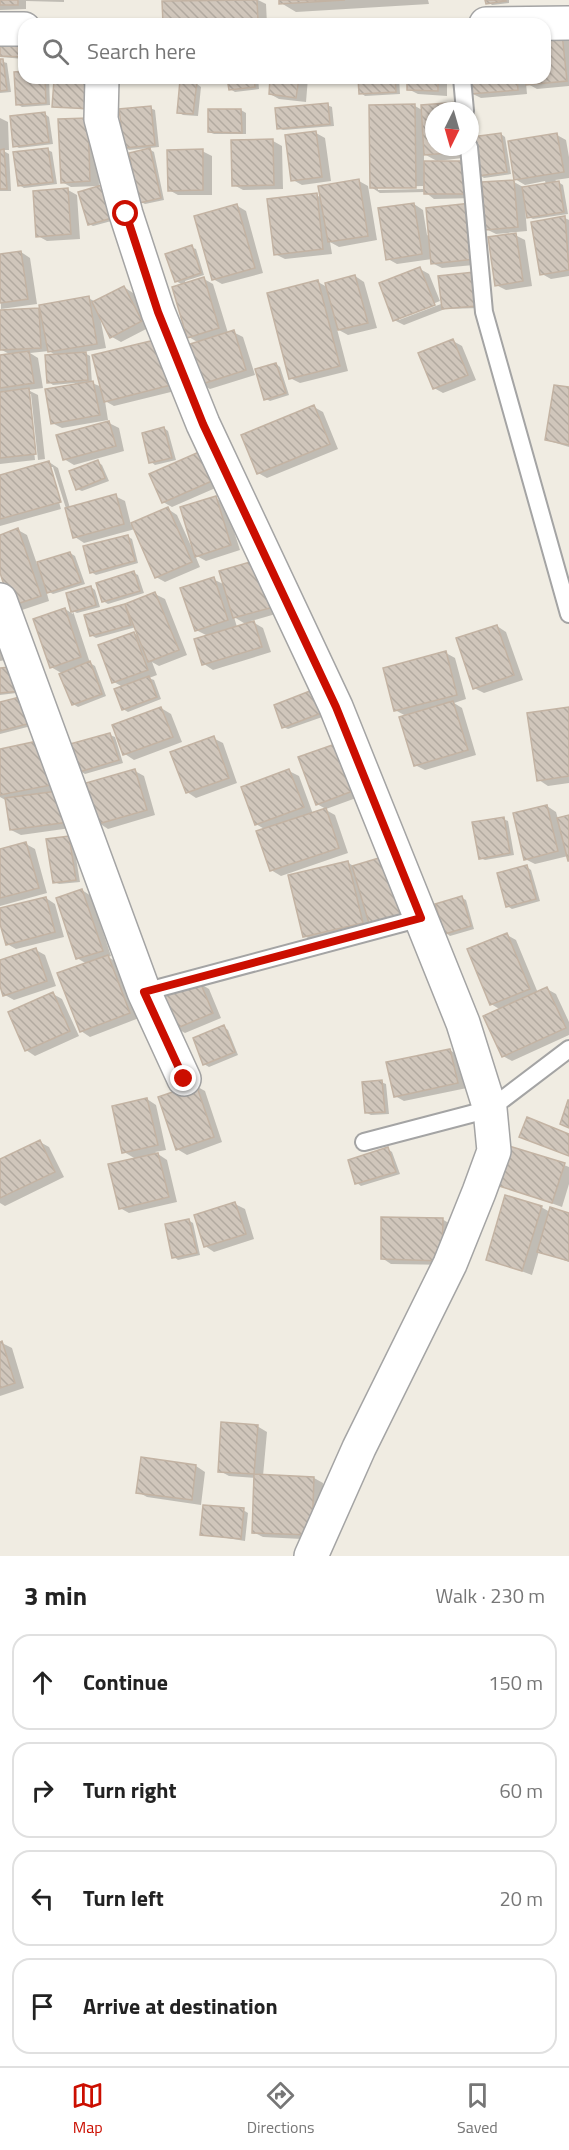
<!DOCTYPE html>
<html lang="en">
<head>
<meta charset="utf-8">
<style>
  :root { --surface:#fff; --page:#f2f2f2; --text:#222; --muted:#767676; --line:#e0e0e0; --accent:#cb0e00 }
  body { margin:0; font-family:"Titillium Web",sans-serif; background:var(--page); color:var(--text) }
  .compass { position:absolute; left:425px; top:102px; width:54px; height:54px; border-radius:50%; background:var(--surface); box-shadow:0 2px 4px #0004; rotate:185deg }
  .stop { position:absolute; width:18px; height:18px; margin:-14px; border:4px solid #cb0e00; border-radius:50%; background:#fff }
  .stop.end { background:#cb0e00; border-color:#fff; box-shadow:0 2px 6px #0008 }
  .list { margin:0; padding:0; list-style:none }
  h2 { display:flex; justify-content:space-between; align-items:center; height:78px; margin:0; padding:0 24px; font-size:26px }
  h2 small { font-size:20px; font-weight:400; color:var(--muted) }
  .list li { display:grid; grid-template-columns:39px 1fr auto; gap:18px; align-items:center; box-sizing:border-box; height:96px; margin:0 12px 12px; padding:0 12px; border:2px solid var(--line); border-radius:18px }
  .list b { display:block; font-size:22px; white-space:nowrap }
  .list em { font-size:20px; font-style:normal; color:var(--muted) }
  .icon { flex:none; width:33px; height:33px; fill:none; stroke:currentColor; stroke-width:2; stroke-linecap:round; stroke-linejoin:round }
  .map { position:relative; flex:none; width:569px; height:1556px; overflow:hidden }
  .search { position:absolute; background:var(--surface); box-shadow:0 2px 4px #0004; left:18px; right:18px; top:18px; height:66px; display:flex; align-items:center; gap:15px; box-sizing:border-box; padding:0 21px; border-radius:18px; color:var(--muted); font-size:22px }
  .sheet { height:510px; background:var(--surface) }
  nav { display:flex; justify-content:space-around; align-items:center; box-sizing:border-box; height:84px; border-top:2px solid var(--line); background:var(--surface); font-size:16px; color:var(--muted) }
  nav a { display:grid; justify-items:center; gap:3px }
  nav .on { color:var(--accent) }
  .map>svg:first-child { display:block }
</style>
</head>
<body>
<div class="map">
<svg width="569" height="1556" viewBox="0 0 569 1556">
  <defs>
    <pattern id="building-back-hatch" width="6" height="6" patternUnits="userSpaceOnUse" patternTransform="scale(1.5)"><rect width="6" height="6" fill="#d0c6bb"/><path d="M-1 5l2 2M0 0l6 6M5-1l2 2" fill="none" stroke="#b2aaa0"/></pattern>
  </defs>
  <rect width="100%" height="100%" fill="#f0ece2"/>
  <!-- shadow -->
  <path fill="#0003" fill-rule="evenodd" d="M0,0H64V2L26,1V9L0,10Z
    M258,0L266,4L267,24H164L163,2Z
    M281,0H428L429,4L296,12L281,3Z
    M487,0H509V3L492,5Z
    M545,36L569,39V86L537,89L526,83L527,94L481,98L471,93L470,78H545Z
    M0,45L24,47V59L0,57Z
    M0,61L7,63L11,92L0,93Z
    M24,72V78H49L50,105L22,107L17,104Z
    M150,78H174V81L154,82Z
    M205,78H225V80Z
    M229,78H258L259,89L235,92L230,89Z
    M272,78H308L306,102L279,99L270,94Z
    M360,78H399L400,94L365,96L361,93Z
    M409,78H447V96L418,94L408,89Z
    M55,82L97,111L54,106Z
    M197,84L201,87L198,116L183,115L178,112Z
    M327,105L332,107L334,126L283,130L278,128Z
    M415,106L422,110L434,111V147H470L471,157L437,161L424,154V162L475,198L434,199L425,192L380,193L371,187V107ZM423,186V189L378,190V187Z
    M150,108L155,110L159,147L129,150L125,147Z
    M241,110L246,113V134H214L209,132Z
    M45,114L49,117L53,144L19,148L15,146Z
    M0,118L8,122L9,150H2L9,154L11,191H0Z
    M60,120L97,125L99,186L71,187L62,182Z
    M316,133L325,138L331,181L302,185L293,180Z
    M501,134L505,137L511,174L484,178L479,175Z
    M557,135L566,140L569,157V178L555,180L563,185L568,214L533,219L529,217L527,207H525L527,231L496,234L486,229L514,182L523,187L546,184L545,181L525,185L515,179Z
    M273,141L282,146L283,189L243,190L234,185Z
    M149,149L154,152L164,200L145,204L141,202Z
    M48,150L52,152L57,184L24,188L19,185Z
    M202,151L212,156V195H178L169,190Z
    M359,181L368,186L377,240L339,247L330,242L332,254L285,259L275,254L316,195L322,198Z
    M68,190L77,195L80,239L47,241L38,236Z
    M80,193L115,220L93,226L89,224Z
    M414,204L423,210L427,235L484,264L442,268L432,263V259L397,264L388,259Z
    M236,205L246,211L263,273L222,284L213,279Z
    M565,218L569,220V276L551,279L542,274L533,223Z
    M515,235L525,240L532,286L506,290L496,285Z
    M191,247L196,249L204,275L185,281L186,284L204,279L213,284L228,333L233,332L243,337L255,375L210,389L201,384L199,343L189,337L183,285L176,281Z
    M21,252L30,258L37,304L1,309L0,256Z
    M420,269L429,274L440,301L399,317V320L441,304L442,307L440,277L481,308L445,309L404,325L394,320Z
    M355,276L364,282L377,328L348,335L337,329L348,371L300,383L290,378L318,282L327,287Z
    M124,287L133,293L150,327L121,342L112,337L100,317L106,348L83,352L90,356L92,383L102,387L158,341L179,390L114,406L105,401L108,420L62,428L52,423L75,383L53,385L49,382L57,356L49,351L30,353L38,358L43,388L28,390L38,395L45,459L38,460L31,394H28L35,460L0,464V357L11,355L0,349V311L42,312L88,298L96,302Z
    M453,341L462,346L476,380L443,393L434,388Z
    M276,364L280,367L289,395L270,401L266,399Z
    M569,389V447L546,440Z
    M314,407L323,412L338,449L267,478L258,473Z
    M109,423L119,428L124,451L74,465L64,459Z
    M164,428L168,431L176,460L155,465L151,462Z
    M199,453L220,486L172,507L163,502Z
    M49,462L58,468L70,508L115,496L125,501L131,525L168,509L177,515L192,548L215,498L225,503L240,550L206,561L195,555L200,567L165,582L156,577L135,529L84,543L75,537L53,467H49L61,509L0,526V476Z
    M98,462L102,465L109,481L82,491L77,489Z
    M18,530L27,535L37,564L70,553L75,556L85,584L53,594L46,590L49,601L22,610L12,605L0,569V536Z
    M127,536L132,539L138,563L96,575L91,572Z
    M256,561L279,613L251,621L263,628L271,652L213,670L204,664L208,636L196,630L213,579L225,585ZM234,617L247,625L237,627Z
    M134,573L138,575L144,593L108,604L103,601Z
    M91,587L95,590L100,607L77,613L73,611L90,663L95,666L106,696L78,707L73,704L63,674L51,667L65,609L73,614L67,594Z
    M155,594L165,599L187,655L159,666L152,662L157,675L149,678L154,680L161,699L128,712L123,709V687L114,682L134,633L140,637L136,627L96,638L91,635L86,616Z
    M0,624L18,658L0,661Z
    M497,626L506,632L523,680L484,693L474,688Z
    M446,653L455,658L466,699L454,703L462,708L476,755L425,770L415,765L406,716L395,710Z
    M0,669L25,692L0,695Z
    M320,693L328,715L288,729L283,727Z
    M0,703L39,724L0,734Z
    M161,708L171,714L182,742L134,760L125,754L114,726Z
    M569,708V783L548,786L539,780Z
    M110,735L115,737L123,763L85,774L80,771Z
    M213,738L223,743L237,783L196,798L187,792Z
    M46,741L78,827L21,835L11,830L7,801L0,797V750Z
    M300,758L367,794L326,809L317,804Z
    M135,771L144,776L155,815L108,829L99,823Z
    M289,771L299,776L313,814L326,810L335,815L348,853L281,876L271,870L266,830L256,824Z
    M547,806L556,812L558,819L569,816V860L568,856L535,864L525,859Z
    M503,819L508,821L514,855L485,860L480,858Z
    M69,837L73,840L80,882L59,884L54,882Z
    M26,844L35,849L47,893L0,906V851Z
    M347,862L355,867L417,924L314,941L304,936Z
    M527,867L531,870L540,901L512,909L507,906Z
    M82,890L91,896L111,956L108,957L117,962L139,1018L90,1037L81,1031L87,964L77,958Z
    M46,898L55,904L64,937L16,949L7,944L0,910Z
    M462,898L466,900L474,929L450,936L446,933Z
    M507,935L516,940L538,993L547,989L556,994L569,1022V1035L512,1061L503,1056L501,1010L491,1004Z
    M36,950L45,955L56,986L14,1000L5,995L0,982V962Z
    M199,983L209,989L221,1018L185,1033L176,1028Z
    M53,994L62,999L79,1036L35,1056L26,1050Z
    M224,1027L228,1030L238,1055L209,1067L204,1064Z
    M450,1050L459,1056L467,1088L404,1101L395,1096Z
    M381,1082L386,1084L389,1114L371,1115L367,1113Z
    M196,1086L205,1091L222,1142L187,1155L177,1149Z
    M147,1099L156,1105L166,1150L155,1152L167,1160L177,1202L129,1213L120,1208L136,1159L124,1152Z
    M40,1142L49,1147L64,1177L5,1206L0,1203V1161Z
    M388,1149L392,1152L400,1174L361,1186L357,1183Z
    M564,1165L569,1167V1184L562,1207L498,1184Z
    M235,1204L245,1209L254,1239L214,1252L205,1246Z
    M541,1207L550,1212L569,1214V1262L539,1251L532,1275L488,1259Z
    M442,1219L452,1225L451,1265L391,1264L382,1258Z
    M188,1220L193,1223L200,1255L178,1260L174,1257Z
    M2,1343L12,1348L24,1388L0,1396V1344Z
    M257,1426L267,1432L263,1476L314,1478L323,1483L321,1540L263,1537L253,1532L256,1478L229,1476L220,1471Z
    M143,1459L196,1466L205,1472L201,1505L147,1497L138,1492Z
    M243,1510L248,1513L245,1541L202,1534Z"/>
  <!-- building -->
  <path fill="url(#building-back-hatch)" stroke="#c3b3a3" stroke-width="1.5" d="M0,0H18V5H0Z
    M257,0L258,21L163,24L162,1Z
    M279,0H345L279,4Z
    M485,0H505L506,1L486,4Z
    M562,33L567,81L526,85L525,78H545V35Z
    M0,44L24,45V57L0,56Z
    M0,59H3L7,90L0,91Z
    M24,71V78H45L46,103L16,105L14,72Z
    M148,78H170V79L148,80Z
    M227,78H254L255,87L229,90Z
    M270,78H299L296,98L269,94Z
    M358,78H395L396,92L359,94Z
    M407,78H438V91L407,90Z
    M469,78H517L518,90L470,94Z
    M54,80L94,83L93,109L52,107Z
    M180,80L197,82L193,114L177,113Z
    M459,102V111H434V147H462V152L424,155L421,105Z
    M328,103L330,124L277,129L275,108Z
    M415,104L416,188H370L369,105Z
    M151,106L155,145L124,148L119,109Z
    M208,109H241L242,133L208,132Z
    M45,112L49,142L13,147L10,116Z
    M88,118L90,181L61,183L58,119Z
    M316,131L322,177L291,181L285,135Z
    M501,133L507,172L478,176L472,137Z
    M557,133L564,172L514,180L508,141Z
    M273,139L274,185L232,186L231,140Z
    M48,148L53,182L18,186L13,152Z
    M150,148L161,198L139,203L129,153Z
    M4,149L7,189H0V150Z
    M203,149V190L168,191L167,150Z
    M424,161H465L466,194H424Z
    M359,179L368,236L328,242L318,186Z
    M514,180L518,227L485,230L482,182Z
    M559,181L564,212L527,218L522,187Z
    M102,185L112,218L88,225L78,192Z
    M68,188L71,234L36,237L33,191Z
    M317,193L323,249L274,255L267,199Z
    M414,203L422,254L386,260L378,208Z
    M471,203L475,259L431,264L426,208Z
    M237,204L255,268L212,280L194,216Z
    M565,216L569,270L540,275L531,222Z
    M516,233L523,281L495,286L488,237Z
    M192,245L201,273L175,282L165,254Z
    M21,251L28,299L0,303V254Z
    M420,267L435,305L393,321L379,283Z
    M474,272L477,306L442,309L438,276Z
    M355,275L368,323L338,330L325,283Z
    M204,277L219,328L187,338L172,287Z
    M318,280L340,366L289,379L267,293Z
    M124,286L142,321L110,338L92,302Z
    M89,296L97,344L48,352L39,305Z
    M39,308L41,348L0,350V310Z
    M234,330L246,370L199,385L187,345Z
    M159,339L171,385L104,402L92,355Z
    M453,339L468,375L433,389L418,353Z
    M29,351L34,383L0,388V355Z
    M86,352L88,380L47,383L45,355Z
    M276,363L286,393L264,400L255,369Z
    M93,381L100,415L51,424L45,389Z
    M554,385L569,387V445L545,440Z
    M29,388L36,454L0,458V392Z
    M314,405L330,444L257,474L241,435Z
    M109,421L116,446L63,460L56,435Z
    M164,427L172,458L149,463L142,433Z
    M199,452L212,481L162,503L149,474Z
    M98,460L105,478L76,490L69,471Z
    M49,461L61,502L0,519V475Z
    M116,494L124,524L73,538L65,508Z
    M216,496L231,545L195,557L180,507Z
    M168,507L192,562L155,578L131,523Z
    M18,528L41,596L11,606L0,573V535Z
    M128,535L135,561L90,573L83,546Z
    M70,552L81,582L47,593L37,562Z
    M257,560L270,608L233,618L219,571Z
    M134,571L140,591L102,602L96,583Z
    M214,577L228,620L195,631L180,588Z
    M91,586L96,605L71,612L66,593Z
    M155,592L179,650L148,662L125,604Z
    M125,604L131,625L90,636L84,615Z
    M65,608L81,657L50,668L33,619Z
    M254,621L262,647L202,665L194,639Z
    M497,625L514,675L473,689L456,638Z
    M134,632L148,670L112,683L98,645Z
    M446,651L457,695L394,711L383,668Z
    M90,661L102,694L72,705L59,674Z
    M19,666L21,691L0,693V668Z
    M149,676L157,697L122,710L114,689Z
    M315,689L324,712L282,728L274,705Z
    M28,695L35,722L0,731V702Z
    M453,701L468,750L414,766L399,717Z
    M161,707L173,737L123,755L112,725Z
    M569,707V776L537,781L527,713Z
    M110,733L119,760L79,772L70,744Z
    M214,736L229,778L186,793L170,752Z
    M47,739L56,784L0,795V749Z
    M341,742L358,789L316,805L298,757Z
    M135,769L147,810L98,824L86,783Z
    M289,769L304,807L255,825L241,787Z
    M65,790L69,822L10,830L5,798Z
    M547,805L558,851L524,860L513,813Z
    M326,808L339,848L270,871L256,831Z
    M569,815V861H568L557,818Z
    M504,817L510,853L479,859L472,822Z
    M69,836L76,880L53,883L46,839Z
    M26,842L39,888L0,898V849Z
    M389,855L409,919L371,930L352,866Z
    M348,861L363,923L303,937L288,875Z
    M527,865L536,899L506,907L497,873Z
    M82,889L103,951L76,959L56,898Z
    M462,896L471,926L445,934L435,904Z
    M46,897L55,932L6,945L0,924V908Z
    M507,933L530,989L490,1005L467,949Z
    M36,948L47,981L3,996L0,986V960Z
    M108,955L130,1013L80,1032L57,973Z
    M200,982L213,1013L175,1029L161,997Z
    M547,987L566,1028L502,1057L483,1016Z
    M53,992L70,1031L25,1051L8,1012Z
    M224,1025L235,1052L203,1065L193,1038Z
    M450,1049L458,1083L394,1097L386,1062Z
    M382,1080L385,1112L365,1113L362,1082Z
    M196,1084L214,1137L176,1150L158,1097Z
    M147,1098L158,1145L122,1153L112,1106Z
    M568,1100H569V1128L560,1124Z
    M527,1117L569,1134V1156L519,1137Z
    M40,1140L55,1172L0,1198V1159Z
    M509,1146L565,1163L552,1203L496,1185Z
    M388,1147L396,1172L355,1184L348,1160Z
    M158,1153L169,1197L119,1209L108,1164Z
    M505,1195L542,1206L522,1271L486,1260Z
    M235,1202L246,1234L204,1247L194,1215Z
    M550,1207L569,1213V1261L537,1252Z
    M381,1217L443,1218L442,1261L381,1259Z
    M189,1219L197,1253L172,1258L165,1224Z
    M2,1341L15,1383L0,1388V1342Z
    M221,1422L258,1425L254,1474L218,1472Z
    M141,1457L196,1465L192,1500L136,1493Z
    M254,1474L314,1477L312,1535L252,1533Z
    M203,1505L244,1508L241,1539L200,1535Z"/>
  <g fill="none" stroke-linecap="round" stroke-linejoin="round">
    <defs>
      <path id="lane" d="M462,78L465,111
        M469,147L484,312L569,614
        M144,992L421,918
        M364,1142L490,1109L569,1049"/>
      <path id="street" d="M486,24L569,23
        M0,29H24
        M102,78L101,119L126,214L158,312L203,424L336,707L463,1023L490,1109L494,1151L479,1192L450,1264L359,1448L311,1556
        M0,600L144,992L184,1079"/>
    </defs>
    <!-- lane casing -->
    <use href="#lane" stroke="#a4a4a4" stroke-width="20"/>
    <!-- street casing -->
    <use href="#street" stroke="#a4a4a4" stroke-width="36"/>
    <!-- lane -->
    <use href="#lane" stroke="#fff" stroke-width="16"/>
    <!-- street -->
    <use href="#street" stroke="#fff" stroke-width="33"/>
  </g>
  <g fill="none" stroke-linecap="round" stroke-linejoin="round">
    <!-- route -->
    <path stroke="#cb0e00" stroke-width="8" d="M126,214L158,312L203,424L336,707L421,918L144,992L184,1079"/>
  </g>
</svg>
<svg class="compass" viewBox="-18 -18 36 36"><path d="M0-13l5 13h-10z" fill="#e53935"/><path d="M0 13l5-13h-10z" fill="#767676"/></svg>
<div class="stop" style="left:126px;top:214px"></div>
<div class="stop end" style="left:184px;top:1079px"></div>
<div class="search"><svg class="icon" aria-label="search" viewBox="0 0 24 24"><circle cx="10" cy="10" r="6"/><path d="M15 15l6 6"/></svg>Search here</div>
</div>
<section class="sheet">
<h2>3 min<small>Walk · 230 m</small></h2>
<ul class="list">
<li><svg class="icon" aria-label="ahead" viewBox="0 0 24 24"><path d="M12 20V5M6 11l6-6 6 6"/></svg><div><b>Continue</b></div><em>150 m</em></li>
<li><svg class="icon" aria-label="right" viewBox="0 0 24 24"><path d="M7 20v-9h11M14 6l5 5-5 5"/></svg><div><b>Turn right</b></div><em>60 m</em></li>
<li><svg class="icon" aria-label="left" viewBox="0 0 24 24"><path d="M17 20v-9H6M10 6l-5 5 5 5"/></svg><div><b>Turn left</b></div><em>20 m</em></li>
<li><svg class="icon" aria-label="arrive" viewBox="0 0 24 24"><path d="M6 21V4h12l-3 4 3 4H6"/></svg><div><b>Arrive at destination</b></div></li>
</ul>
</section>
<nav>
<a class="on"><svg class="icon" aria-label="map" viewBox="0 0 24 24"><path d="M3 6l6-2 6 2 6-2v14l-6 2-6-2-6 2zM9 4v14M15 6v14"/></svg>Map</a>
<a><svg class="icon" aria-label="directions" viewBox="0 0 24 24"><path d="M12 3l9 9-9 9-9-9zM9 14v-3h6M13 9l2 2-2 2"/></svg>Directions</a>
<a><svg class="icon" aria-label="saved" viewBox="0 0 24 24"><path d="M7 4h10v16l-5-4-5 4z"/></svg>Saved</a>
</nav>
</body>
</html>
